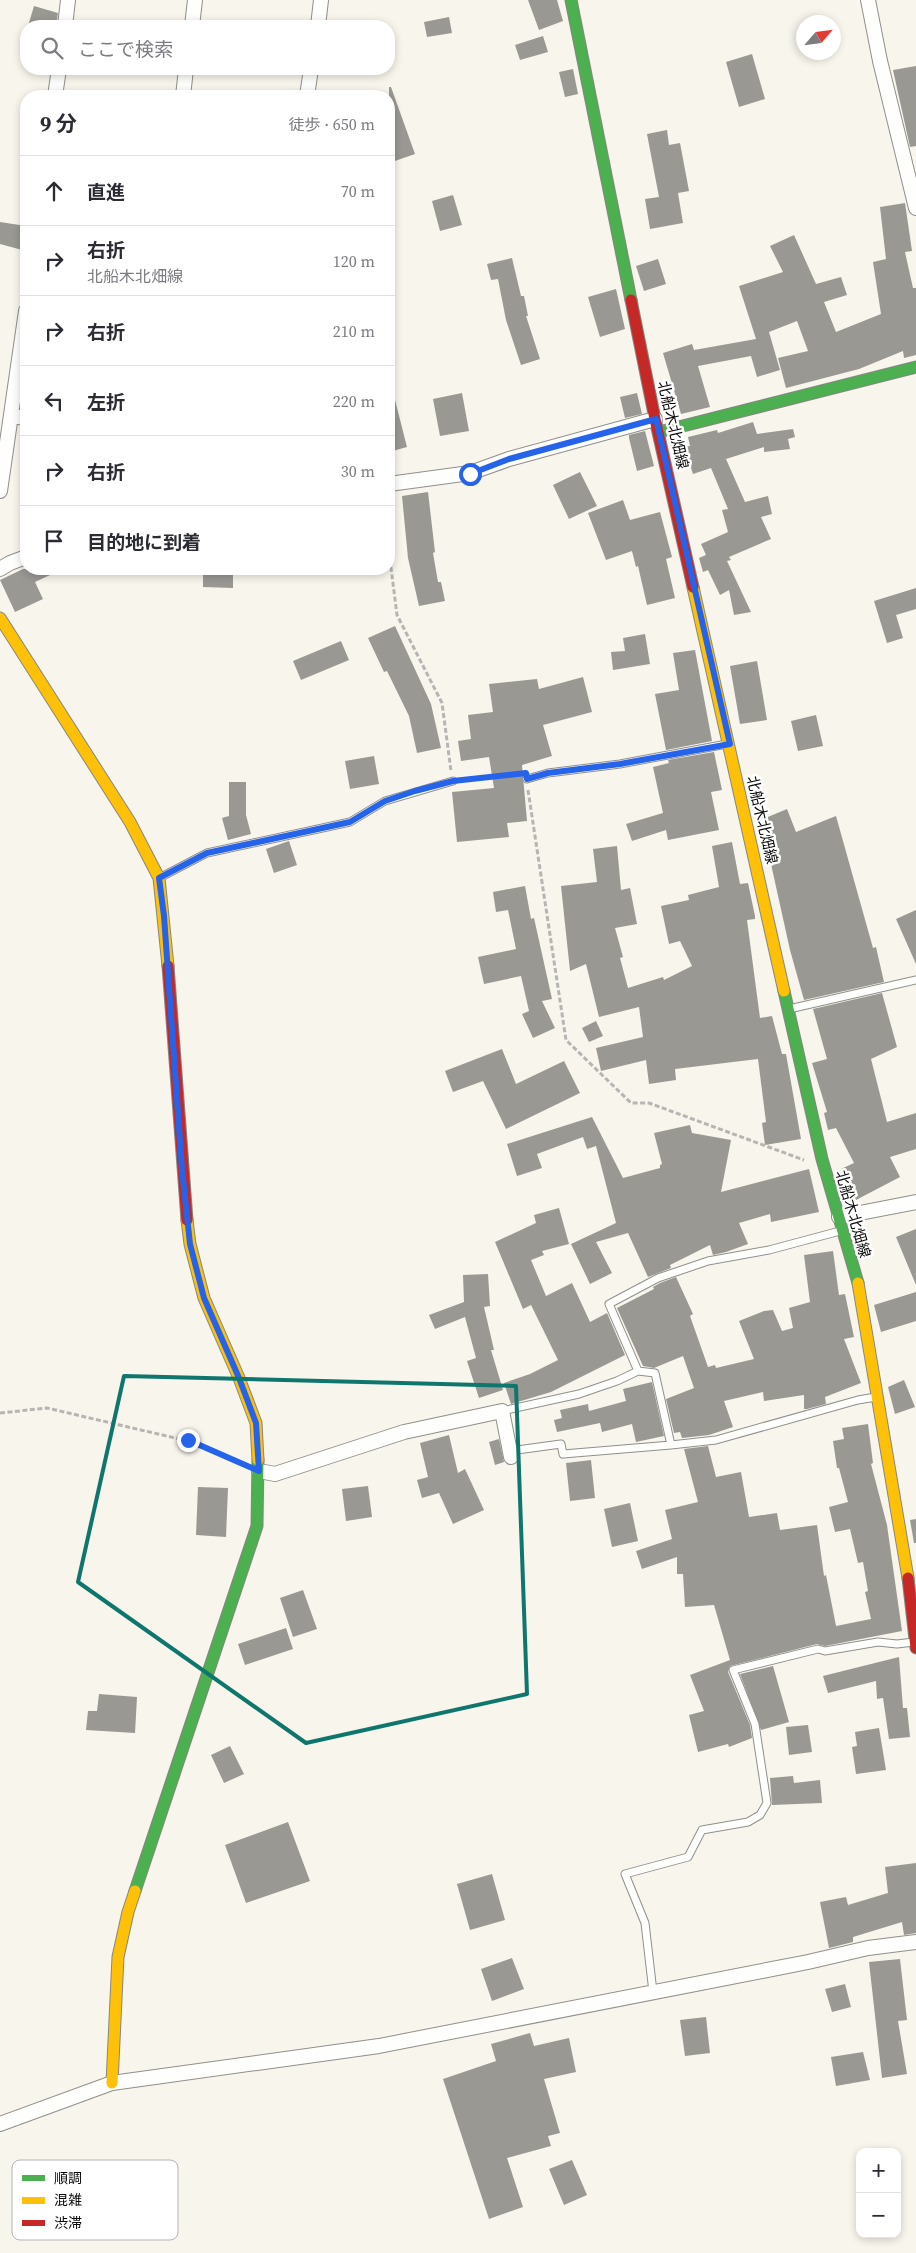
<!DOCTYPE html>
<html lang="ja">
<head>
<meta charset="utf-8">
<style>
  :root { --surface:#fff; --page:#f7f7f7; --text:#2b2b33; --muted:#7c7c81; --line:#e1e1e2 }
  body { margin:0; font-family:"Source Serif 4","Noto Sans JP",serif; background:var(--page); color:var(--text) }
  .controls { position:absolute; right:15px; bottom:15px; display:grid; overflow:hidden; border-radius:10px; box-shadow:0 2px 8px #0003 }
  .controls button { width:45px; height:45px; display:grid; place-items:center; padding:0; border:0; border-bottom:1px solid var(--line); background:var(--surface); color:var(--text); font:25px sans-serif }
  .compass { position:absolute; left:796px; top:15px; width:45px; height:45px; border-radius:50%; background:var(--surface); box-shadow:0 2px 8px #0003; rotate:62deg }
  .stop { position:absolute; width:15px; height:15px; margin:-11px; border:4px solid #2563eb; border-radius:50%; background:#fff }
  .stop.end { background:#2563eb; border-color:#fff; box-shadow:0 1px 5px #0008 }
  .list { margin:0; padding:0; list-style:none }
  h2 { display:flex; justify-content:space-between; align-items:center; height:65px; margin:0; padding:0 20px; font-size:21px }
  h2 small { font-size:16px; font-weight:400; color:var(--muted) }
  .list li { display:grid; grid-template-columns:32px 1fr auto; gap:15px; align-items:center; box-sizing:border-box; height:70px; padding:0 20px; border-top:1px solid var(--line) }
  .list b { display:block; font-size:19px; white-space:nowrap }
  .list p { margin:0; font-size:16px; white-space:nowrap; color:var(--muted) }
  .list em { font-size:16px; font-style:normal; color:var(--muted) }
  .icon { flex:none; width:28px; height:28px; fill:none; stroke:currentColor; stroke-width:2; stroke-linecap:round; stroke-linejoin:round }
  .map { position:relative; flex:none; width:916px; height:2253px; overflow:hidden }
  .search { position:absolute; background:var(--surface); box-shadow:0 2px 8px #0003; left:20px; top:20px; width:375px; height:55px; display:flex; align-items:center; gap:12px; box-sizing:border-box; padding:0 18px; border-radius:20px; color:var(--muted); font-size:19px }
  .panel { position:absolute; background:var(--surface); box-shadow:0 2px 8px #0003; left:20px; top:90px; width:375px; height:485px; border-radius:20px }
  .map>svg:first-child { display:block }
</style>
</head>
<body>
<div class="map">
<svg width="916" height="2253" viewBox="0 0 916 2253">
  <rect width="100%" height="100%" fill="#f8f5ec"/>
  <!-- building -->
  <path fill="#9a9893" d="M528,0H557L563,21L539,30Z
    M34,6L58,13L56,26H28Z
    M449,17L452,33L427,37L424,22Z
    M543,36L548,52L520,60L515,45Z
    M752,54L765,99L739,107L726,62Z
    M916,66V146L910,147L893,70Z
    M573,69L578,94L565,97L559,72Z
    M389,87H391L415,154L392,162L389,154Z
    M667,130L669,145L680,143L689,191L678,193L683,223L650,229L645,199L659,197L647,134Z
    M453,195L462,225L440,231L432,201Z
    M905,203L912,251L905,252L913,288H916V355L904,358L903,351L859,369L786,388L778,358L808,351L797,321L769,332L780,370L757,377L751,356L698,366L710,407L681,414L663,353L692,344L694,350L756,339L739,286L783,272L770,246L794,235L816,284L841,277L847,295L824,302L836,332L881,314L873,262L886,259L880,207Z
    M0,222L26,226V251L0,244Z
    M512,258L521,296H524L528,316H526L540,359L521,365L506,320L498,279L491,280L487,264Z
    M658,259L666,284L644,291L636,266Z
    M616,289L625,329L600,337L588,297Z
    M462,393L469,431L440,436L433,399Z
    M637,393L642,414L625,418L620,397Z
    M389,396H394L407,447L389,452Z
    M753,422L757,434L793,429L795,437L788,439L790,449L764,452V447L726,459L745,502L768,496L772,514L761,517L771,539L729,557L731,560L727,561L751,612L734,615L729,590L720,595L708,570L703,572L699,558L706,555L701,544L728,532L722,510L728,509L711,468L693,474L684,447L690,446L688,437L717,430L718,433Z
    M645,431L654,466L637,471L629,438V435Z
    M580,472L597,506L569,519L553,485Z
    M428,492L435,552L433,553L438,582H441L445,601L419,606L408,558L402,496Z
    M623,500L630,520L660,512L672,557L666,559L675,598L647,605L638,566L636,567L632,551L606,560L588,513Z
    M23,569H63L35,582L43,599L15,612L0,580Z
    M203,569H233V588L203,587Z
    M916,588V609L896,615L903,638L887,643L874,601Z
    M395,626L431,704L441,748L417,753L409,716L387,671L384,672L368,638Z
    M645,634L650,664L613,670L611,652L625,651L623,638Z
    M341,641L349,660L301,680L293,661Z
    M695,650L712,741L666,750L655,694L679,690L673,653Z
    M757,661L767,720L740,724L730,666Z
    M583,677L592,712L543,725L552,756L522,765L527,821L507,823L509,837L457,842L452,792L494,788L489,757L461,761L458,741L471,739L468,715L493,712L489,684L537,679L539,689Z
    M816,715L823,746L798,751L791,721Z
    M714,752L722,790L711,792L719,830L668,840L666,830L632,841L626,824L663,813L653,767L669,763L668,760Z
    M374,756L379,784L350,789L345,761Z
    M229,782H246V815L251,834L228,840L222,818L229,816Z
    M787,809L796,832L836,816L873,948L876,947L884,982L804,1000L790,950L769,855L776,852L763,819Z
    M289,841L297,865L274,873L266,849Z
    M732,842L740,884L748,883L755,916V919L747,920L760,1018L772,1016L782,1054H786L801,1139L765,1145L762,1123L766,1122L758,1059L675,1069L676,1080L649,1084L646,1060L601,1071L596,1048L643,1037L639,1007L599,1017L586,964L570,971L561,886L597,882L593,849L617,846L621,890L630,888L637,924L615,928L623,957L620,958L628,988L663,977L664,980L692,966L680,941L669,944L661,906L689,900L688,895L719,887L712,846Z
    M525,886L531,919L534,918L552,999L542,1001L555,1028L533,1038L522,1014L529,1011L521,976L484,984L478,957L516,949L508,910L496,912L493,892Z
    M916,910V964L896,919Z
    M882,993L897,1047L871,1059L887,1122L916,1113V1149L890,1157L900,1177L856,1200L841,1169L854,1163L836,1128L828,1130L824,1113L827,1112L812,1063L827,1059L813,1009Z
    M596,1021L603,1036L589,1042L582,1028Z
    M502,1049L516,1084L564,1061L580,1093L506,1129L483,1081L453,1092L445,1071Z
    M592,1117L623,1178L660,1168V1165L662,1164L654,1133L690,1125L692,1133L731,1140L721,1192L809,1169L819,1212L771,1222L770,1214L739,1223L748,1244L726,1252L713,1255L710,1245L670,1265L671,1268L648,1277L628,1233L596,1242L612,1273L590,1284L571,1244L616,1223L596,1146L587,1149L583,1137L537,1154L542,1168L517,1176L507,1144Z
    M559,1208L569,1244L542,1251L544,1255L531,1260L546,1296L572,1283L590,1322L607,1313L625,1355L551,1392L511,1404L504,1383L530,1374L558,1360L531,1305L523,1309L495,1242L536,1223L534,1215Z
    M916,1229V1285L896,1237Z
    M833,1251L839,1295L845,1294L854,1337L844,1339L861,1383L825,1397L826,1404L807,1409H804V1395L764,1401L763,1392L724,1401L733,1427L709,1435L682,1438L680,1432L674,1433L666,1399L694,1388L683,1356L654,1368L643,1366L617,1308L654,1289L653,1287L660,1283L676,1277L693,1314L690,1316L708,1367L715,1365L716,1368L754,1359L739,1321L764,1311L773,1310L782,1331L793,1328L789,1308L810,1302L804,1255Z
    M488,1274L490,1306L484,1307L494,1350H491L503,1390L479,1398L467,1361L476,1358L465,1317L435,1329L429,1315L464,1302L463,1275Z
    M916,1292V1321L881,1332L874,1305Z
    M904,1380L915,1407L895,1414L888,1387Z
    M652,1382L664,1436L636,1442L632,1424L602,1432L600,1423L557,1432L554,1420L562,1418L560,1410L588,1404L589,1411L626,1401L623,1389Z
    M868,1424L873,1463L871,1464L887,1525L902,1631L825,1646L817,1644L730,1666L728,1672L750,1725L752,1738L729,1747L728,1744L698,1752L689,1715L704,1711L690,1675L730,1660L714,1605L685,1607L683,1574H677V1557L642,1569L636,1551L672,1539L665,1510L698,1502L684,1449L708,1446L716,1477L741,1472L749,1517L777,1513L780,1530L817,1525L824,1576L826,1575L836,1626L871,1619L865,1592L868,1591L863,1562L858,1563L850,1529L835,1532L829,1507L848,1502L839,1468H837L833,1441L844,1439L842,1428Z
    M449,1435L458,1473L465,1469L484,1510L453,1524L439,1493L422,1498L417,1480L428,1477L420,1443Z
    M499,1439L504,1462L495,1465L489,1442Z
    M591,1460L595,1498L570,1501L566,1463Z
    M368,1486L372,1517L346,1521L342,1489Z
    M198,1487L228,1488L226,1537L196,1535Z
    M630,1503L638,1541L612,1547L604,1509Z
    M916,1519V1543H914L910,1520Z
    M303,1590L317,1629L293,1637L280,1598Z
    M286,1628L293,1649L245,1665L238,1644Z
    M899,1657L903,1708H907L910,1737L889,1739L883,1698L877,1699L876,1681L828,1693L823,1676Z
    M773,1666L789,1722L761,1730L740,1674Z
    M99,1694L137,1697L135,1733L86,1730L88,1711H97Z
    M808,1725L812,1752L789,1755L786,1727Z
    M879,1728L886,1770L856,1774L852,1747L857,1746L855,1732Z
    M230,1746L244,1774L224,1783L211,1755Z
    M793,1776L794,1783L820,1780L822,1803L772,1805L770,1778Z
    M288,1822L310,1881L246,1903L225,1845Z
    M916,1863V1933L904,1935L902,1922L853,1937V1942L829,1948L820,1902L846,1897L848,1905L888,1893L885,1867Z
    M492,1874L505,1920L470,1930L457,1884Z
    M512,1958L524,1989L492,2001L481,1969Z
    M900,1959L907,2020L898,2021L907,2074L882,2078L869,1962Z
    M845,1984L851,2007L832,2012L825,1989Z
    M706,2017L710,2053L685,2056L680,2020Z
    M530,2033L534,2046L569,2038L576,2072L544,2079L560,2133L548,2136L551,2146L507,2158L523,2207L489,2219L443,2079L496,2061L491,2044Z
    M863,2052L870,2080L836,2086L831,2057Z
    M572,2160L587,2195L564,2205L549,2169Z"/>
  <g fill="none" stroke-linecap="round" stroke-linejoin="round">
    <defs>
      <path id="lane" d="M527,779L548,773L620,764L727,744
        M161,877L207,853L350,822L385,801L453,781
        M789,1009L916,980
        M638,1371L609,1304L658,1278L708,1261L769,1250L840,1231
        M502,1411L579,1394L617,1381L638,1371L655,1373L671,1445L716,1440L858,1400L876,1397
        M517,1450L561,1444L563,1454L671,1445
        M653,1992L645,1923L625,1874L688,1857L702,1830L748,1822L760,1815L767,1803L755,1724L733,1670L818,1649L825,1651L878,1642L897,1644L914,1642"/>
      <path id="street" d="M868,0L880,61L916,208
        M65,26L68,0
        M192,26L195,0
        M318,26L321,0
        M55,96L59,69
        M183,96L186,69
        M307,96L311,69
        M12,416L26,418
        M389,484L470,473L509,459L655,419
        M0,491L26,311
        M0,569L10,563L26,557
        M839,1217L916,1202
        M259,1471L275,1474L404,1432L502,1411L511,1457
        M0,2124L112,2083L379,2046L808,1962L868,1948L916,1942"/>
      <path id="fast" d="M571,0L631,300
        M659,432L916,367
        M784,991L822,1159L858,1283
        M135,1891L257,1526L258,1460"/>
      <path id="slow" d="M693,587L784,991
        M0,618L130,822L159,878L168,966
        M187,1220L190,1244L204,1298L239,1378L256,1423L258,1460
        M858,1283L908,1578
        M112,2083L118,1957L128,1912L135,1891"/>
      <path id="jam" d="M631,300L655,419L693,587
        M168,966L187,1220
        M908,1578L916,1648"/>
    </defs>
    <!-- lane casing -->
    <use href="#lane" stroke="#918f8b" stroke-width="9"/>
    <!-- street casing -->
    <use href="#street" stroke="#918f8b" stroke-width="16"/>
    <!-- fast casing -->
    <use href="#fast" stroke="#878682" stroke-width="13"/>
    <!-- slow casing -->
    <use href="#slow" stroke="#878682" stroke-width="13"/>
    <!-- jam casing -->
    <use href="#jam" stroke="#878682" stroke-width="13"/>
    <!-- path -->
    <path stroke="#b6b5b4" stroke-width="3" stroke-dasharray="5 2.5" stroke-linecap="butt" d="M389,552L397,615L442,703L451,771
      M463,780L517,774
      M528,790L566,1040L631,1103H649L804,1160
      M0,1413L47,1408L188,1441L239,1461"/>
    <!-- lane -->
    <use href="#lane" stroke="#fefefc" stroke-width="7"/>
    <!-- street -->
    <use href="#street" stroke="#fefefc" stroke-width="14"/>
    <!-- fast -->
    <use href="#fast" stroke="#4caf50" stroke-width="11"/>
    <!-- slow -->
    <use href="#slow" stroke="#ffc107" stroke-width="11"/>
    <!-- jam -->
    <use href="#jam" stroke="#c62828" stroke-width="11"/>
  </g>
  <g fill="none" stroke-linecap="round" stroke-linejoin="round">
    <!-- route -->
    <path stroke="#2563eb" stroke-width="6" d="M188,1440L259,1471L256,1423L239,1378L204,1298L190,1244L182,1169L164,916L159,878L207,853L350,822L385,801L415,791L453,781L526,773L527,779L548,773L620,764L730,744L656,419L509,459L470,474"/>
  </g>
  <!-- marked area -->
  <path fill="none" stroke="#0f766e" stroke-width="4" stroke-linejoin="round" d="M124,1376L516,1386L527,1694L306,1743L78,1582Z"/>
  <g text-anchor="middle" stroke-width="5" stroke-linejoin="round" paint-order="stroke">
    <!-- street labels -->
    <g font-size="15" fill="#090909" stroke="#fff">
      <text transform="translate(673 425) rotate(77)" y="5">北船木北畑線</text>
      <text transform="translate(762 820) rotate(77)" y="5">北船木北畑線</text>
      <text transform="translate(853 1214) rotate(74)" y="5">北船木北畑線</text>
    </g>
  </g>
  <!-- legend -->
  <rect x="12" y="2160" width="166" height="80" rx="8" fill="#fff" stroke="#b5b5b5" stroke-width="1"/>
  <rect x="22" y="2175" width="23" height="6" fill="#4caf50"/>
  <rect x="22" y="2197" width="23" height="7" fill="#ffc107"/>
  <rect x="22" y="2220" width="23" height="6" fill="#c62828"/>
  <g font-size="14" fill="#090909">
    <text x="54" y="2183">順調</text>
    <text x="54" y="2205">混雑</text>
    <text x="54" y="2228">渋滞</text>
  </g>
</svg>
<div class="controls">
<button>+</button>
<button>−</button>
</div>
<svg class="compass" viewBox="-18 -18 36 36"><path d="M0-13l5 13h-10z" fill="#e53935"/><path d="M0 13l5-13h-10z" fill="#7c7c81"/></svg>
<div class="stop" style="left:470px;top:474px"></div>
<div class="stop end" style="left:188px;top:1440px"></div>
<div class="search"><svg class="icon" aria-label="search" viewBox="0 0 24 24"><circle cx="10" cy="10" r="6"/><path d="M15 15l6 6"/></svg>ここで検索</div>
<section class="panel">
<h2>9 分<small>徒歩 · 650 m</small></h2>
<ul class="list">
<li><svg class="icon" aria-label="ahead" viewBox="0 0 24 24"><path d="M12 20V5M6 11l6-6 6 6"/></svg><div><b>直進</b></div><em>70 m</em></li>
<li><svg class="icon" aria-label="right" viewBox="0 0 24 24"><path d="M7 20v-9h11M14 6l5 5-5 5"/></svg><div><b>右折</b><p>北船木北畑線</p></div><em>120 m</em></li>
<li><svg class="icon" aria-label="right" viewBox="0 0 24 24"><path d="M7 20v-9h11M14 6l5 5-5 5"/></svg><div><b>右折</b></div><em>210 m</em></li>
<li><svg class="icon" aria-label="left" viewBox="0 0 24 24"><path d="M17 20v-9H6M10 6l-5 5 5 5"/></svg><div><b>左折</b></div><em>220 m</em></li>
<li><svg class="icon" aria-label="right" viewBox="0 0 24 24"><path d="M7 20v-9h11M14 6l5 5-5 5"/></svg><div><b>右折</b></div><em>30 m</em></li>
<li><svg class="icon" aria-label="arrive" viewBox="0 0 24 24"><path d="M6 21V4h12l-3 4 3 4H6"/></svg><div><b>目的地に到着</b></div></li>
</ul>
</section>
</div>
</body>
</html>
